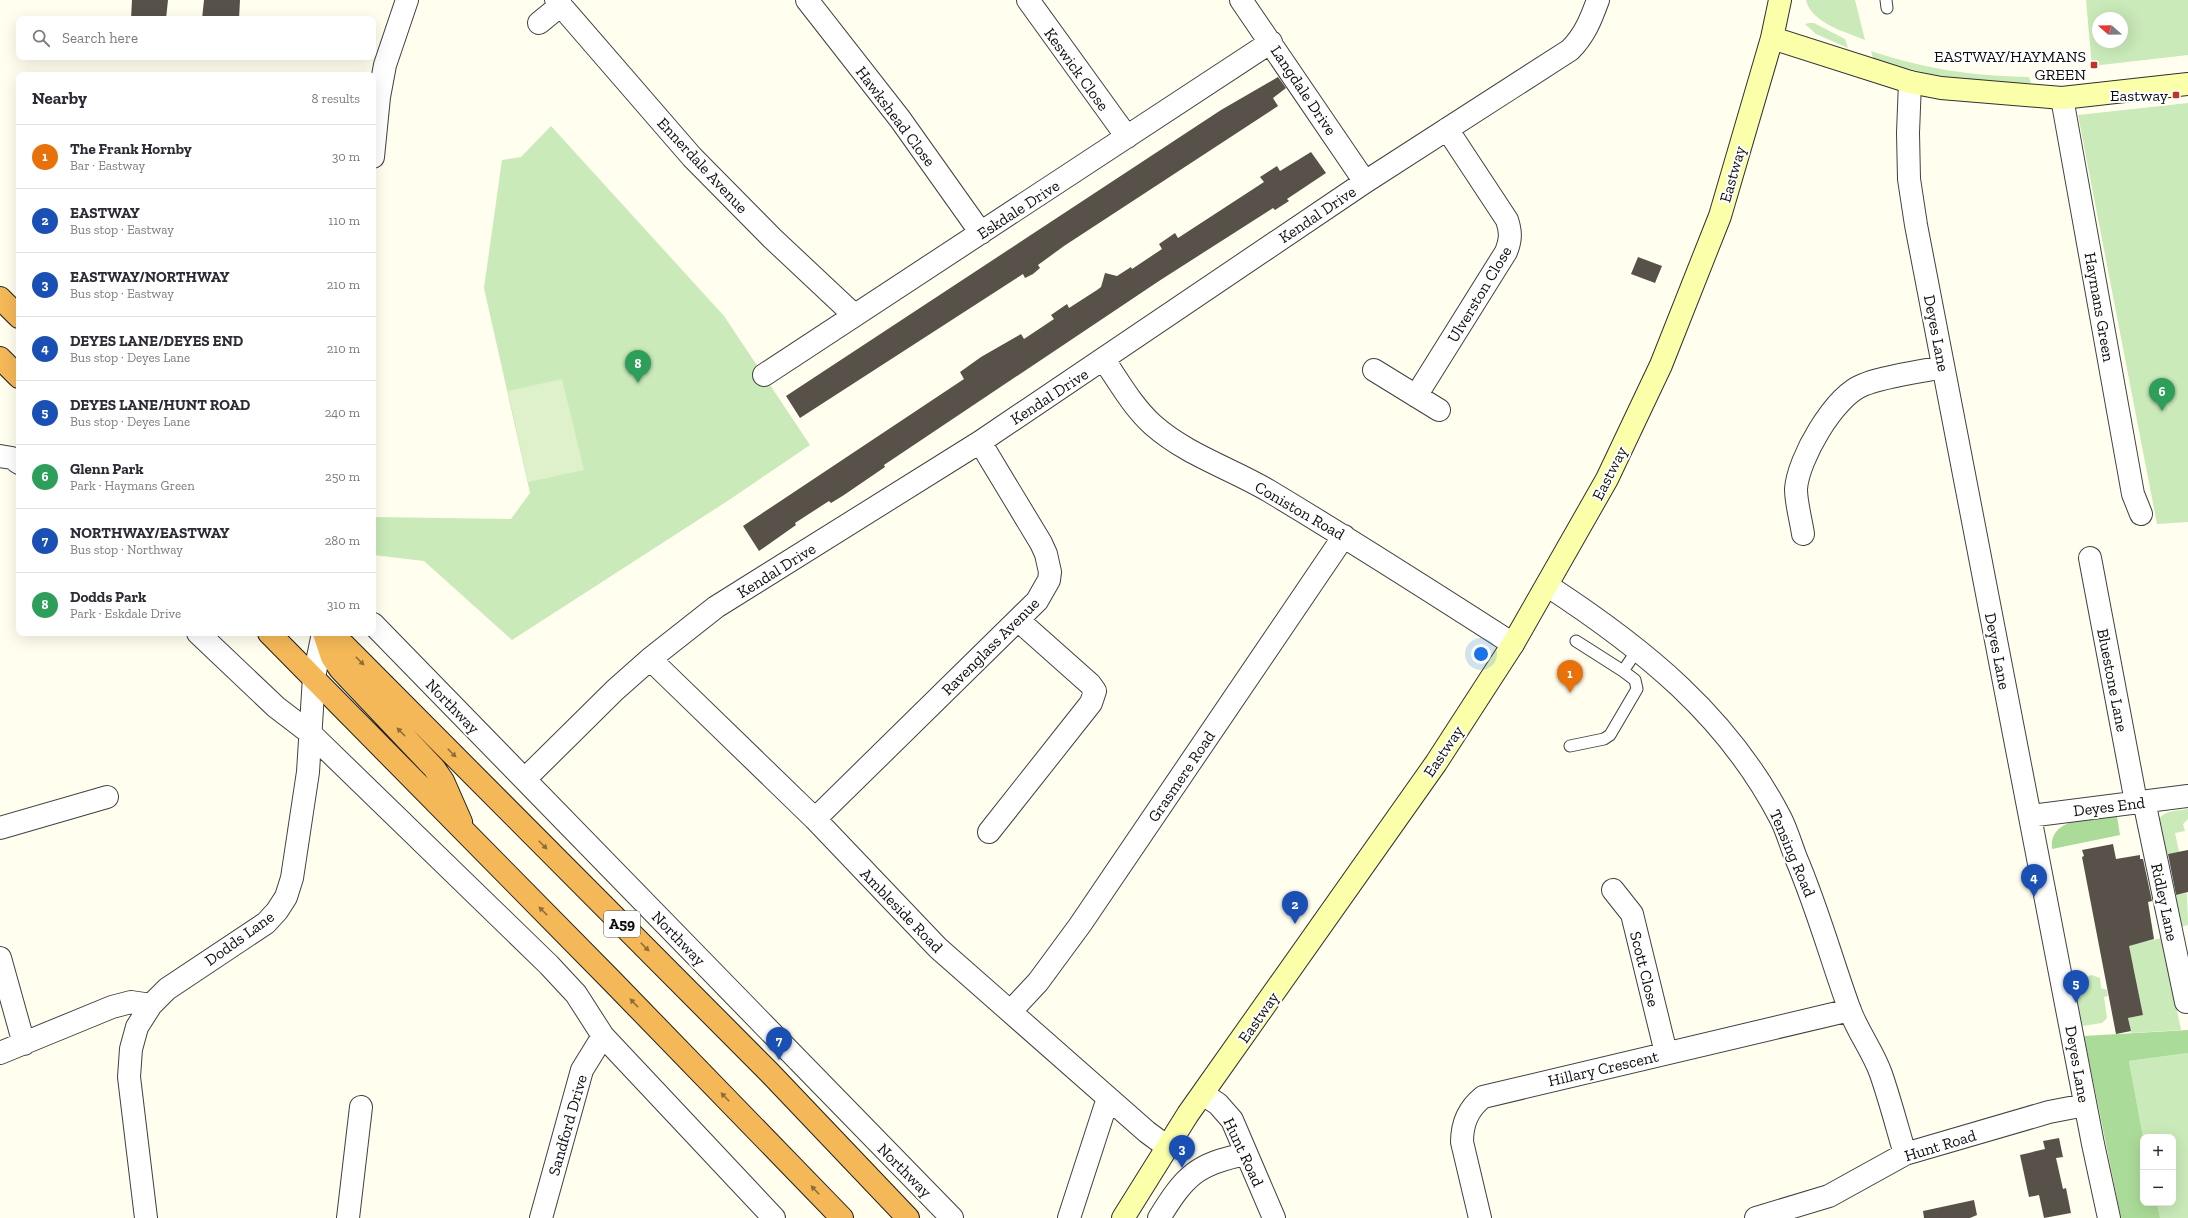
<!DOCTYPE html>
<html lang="en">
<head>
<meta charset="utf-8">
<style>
  :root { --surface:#fff; --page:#f7f7f7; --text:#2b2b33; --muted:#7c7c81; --line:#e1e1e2; --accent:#db2777 }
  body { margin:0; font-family:"Zilla Slab",serif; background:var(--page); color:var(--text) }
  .controls { position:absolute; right:12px; bottom:12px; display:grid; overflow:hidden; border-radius:8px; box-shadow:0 4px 16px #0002 }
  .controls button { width:36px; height:36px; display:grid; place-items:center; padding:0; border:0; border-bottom:1px solid var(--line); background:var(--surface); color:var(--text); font:20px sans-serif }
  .compass { position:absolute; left:2092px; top:12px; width:36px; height:36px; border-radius:50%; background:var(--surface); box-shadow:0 4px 16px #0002; rotate:290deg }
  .you { position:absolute; left:1481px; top:654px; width:14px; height:14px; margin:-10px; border:3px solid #fff; border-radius:50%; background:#1a73e8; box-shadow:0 0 0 6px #1a73e833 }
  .badge { display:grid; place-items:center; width:26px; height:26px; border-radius:50%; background:var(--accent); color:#fff; font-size:13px; font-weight:700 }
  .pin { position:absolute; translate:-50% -33px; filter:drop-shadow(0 1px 2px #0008) }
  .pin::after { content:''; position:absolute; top:21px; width:14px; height:12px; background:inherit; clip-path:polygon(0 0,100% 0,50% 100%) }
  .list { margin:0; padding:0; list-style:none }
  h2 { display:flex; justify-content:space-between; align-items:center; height:52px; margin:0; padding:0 16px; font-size:17px }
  h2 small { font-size:13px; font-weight:400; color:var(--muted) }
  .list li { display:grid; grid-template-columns:26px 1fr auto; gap:12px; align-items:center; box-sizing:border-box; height:64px; padding:0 16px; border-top:1px solid var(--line) }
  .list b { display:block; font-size:15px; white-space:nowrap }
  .list p { margin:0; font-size:13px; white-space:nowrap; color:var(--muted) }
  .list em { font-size:13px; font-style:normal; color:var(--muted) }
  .icon { flex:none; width:22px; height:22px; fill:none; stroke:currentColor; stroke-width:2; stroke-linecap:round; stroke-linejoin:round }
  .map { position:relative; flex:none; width:2188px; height:1218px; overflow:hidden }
  .search { position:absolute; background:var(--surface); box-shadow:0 4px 16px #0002; left:16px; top:16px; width:360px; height:44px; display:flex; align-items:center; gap:10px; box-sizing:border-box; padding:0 14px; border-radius:8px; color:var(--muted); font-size:15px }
  .panel { position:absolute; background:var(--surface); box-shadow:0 4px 16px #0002; left:16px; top:72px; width:360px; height:564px; border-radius:8px }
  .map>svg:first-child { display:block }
</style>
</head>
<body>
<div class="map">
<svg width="2188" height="1218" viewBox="0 0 2188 1218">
  <rect width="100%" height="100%" fill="#fffeef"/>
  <!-- green -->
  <path fill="#caeab9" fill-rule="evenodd" d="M1806,0H1855L1865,40C1846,32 1811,23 1806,0Z
    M2086,0H2188V55L2092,66ZM2098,18H2122V42H2098Z
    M1809,23H1814L1845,39L1848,48L1816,34L1805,24Z
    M1871,51C1925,69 1972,76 2029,77L2031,83C1974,84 1927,76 1873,58Z
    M2188,103V522L2157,524L2078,115Z
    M551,126L724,316L810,445L729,500L512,640L424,561L373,555V517L511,519L530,493L484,288L502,160L521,157Z
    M2188,809V819L2183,824L2185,831L2175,833L2179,852L2162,855L2158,821C2163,810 2177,811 2188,809Z
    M2187,893L2188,925L2177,928L2171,896Z
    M2162,938L2181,1030L2131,1033L2128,1018L2143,1015L2133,965L2109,949Z
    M2081,973L2085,977L2092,975L2100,978L2101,988L2107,990L2108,996L2104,997L2107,1018L2102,1023L2082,1026L2071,977Z
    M2188,1053V1218H2160L2157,1203H2173V1137H2143L2129,1061Z"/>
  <!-- forest -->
  <path fill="#abdb98" d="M2117,816L2120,835L2052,849C2049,816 2093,819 2117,816Z
    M2188,1030V1053L2129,1061L2143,1137V1203H2157L2160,1218H2121L2084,1036Z"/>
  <!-- pitch -->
  <path fill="#def1cb" d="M562,379L584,470L528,482L508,391Z"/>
  <!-- building -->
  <path fill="#57514a" d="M132,0H168L166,19H131Z
    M204,0H240L239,19H202Z
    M1278,77L1286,88L1273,98L1278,106L1064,246L1038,265L1040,268L1033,274L1025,278L1023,274L800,418L786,396L1221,110Z
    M1311,152L1326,173L1287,199L1289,201L1275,210L1273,208L1159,281L884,465L885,467L844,495L831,503L829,501L795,523L796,525L759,551L743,526L964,379L960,372L981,357L1021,334L1024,339L1054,319L1051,315L1067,304L1069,308L1097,290L1101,287L1105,273L1117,276L1131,267L1132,269L1162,249L1159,244L1175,233L1178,238L1264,182L1260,177L1277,166L1280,171Z
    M1638,257L1662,266L1655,283L1631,274Z
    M2113,844L2116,859L2140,855V859H2143L2152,901L2148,902L2154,939L2129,946L2143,1015L2128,1018L2131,1031L2116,1034L2082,857L2084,856L2082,850Z
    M2188,850V892L2176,895L2168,854Z
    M2059,1138L2063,1157L2056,1158L2063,1189L2066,1188L2071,1213L2044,1218L2039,1195L2029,1197L2020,1155L2045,1149L2043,1141Z
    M1974,1200L1977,1215L1970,1218H1924L1923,1211Z"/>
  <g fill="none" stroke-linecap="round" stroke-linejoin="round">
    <defs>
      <path id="lane" d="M1886,0L1887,8
        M1576,641L1623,671L1638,649
        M1570,746L1604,739L1610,735L1637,689L1635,680L1623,671"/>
      <path id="street" d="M556,0L692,157L772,238L854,315
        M807,0L900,119L981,233
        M1028,0L1127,137
        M1241,0L1365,182
        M539,23L561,5
        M1910,82L1908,133L1909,179L1916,225L2093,1144L2109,1218
        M2062,98L2133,494L2141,514
        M373,157L379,97L385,65L407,0
        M1104,360C1119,382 1133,407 1153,425C1187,455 1230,468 1269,491C1351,540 1432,592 1513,644
        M1374,370L1439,410
        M764,375L1271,42
        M1416,396L1506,252C1511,240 1511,232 1507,220L1447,129
        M0,456L12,458L19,463
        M1803,534C1801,520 1796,503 1796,489C1798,459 1834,396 1863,385C1884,376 1919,372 1943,367
        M2090,558L2136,802
        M1548,586C1643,648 1728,716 1781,819C1787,831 1791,845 1796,858C1817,907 1831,958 1849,1008C1857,1031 1873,1051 1881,1074C1890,1100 1897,1127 1905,1154
        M373,624L952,1218
        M198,633L276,707L310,733L549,965L576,994L603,1036L774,1218
        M650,659L815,819L938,948L1147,1132L1166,1146
        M525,779L615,690L650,659L716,607L980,442L1365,182L1570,50C1585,35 1591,19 1598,0
        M2144,801L2186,1002
        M2030,816L2188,796
        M815,819L1037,601L1049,580L1050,572L1046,554L1041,543L980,442
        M0,828L107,797
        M989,832L1091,703L1095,691L1090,684L1018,620
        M1613,890L1632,914L1666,1053
        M0,958L24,1044
        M1011,1011L1038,982L1080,925L1344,536
        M0,1053L112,1007L131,1002L151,1005
        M1203,1094L1218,1104L1232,1120L1274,1218
        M146,1218L129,1077L131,1049L137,1027L151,1005L167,989L266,923L277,911L286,897L292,878L308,772L314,677L323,633
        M348,1218L361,1107
        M541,1218L582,1070L603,1036
        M1069,1218L1108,1098
        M1159,1218C1185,1176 1196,1164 1246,1154
        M1480,1218L1462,1142C1462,1123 1468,1109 1483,1097L1850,1010
        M1756,1218L1829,1196L1905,1154L2049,1112L2085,1105"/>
      <path id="secondary" d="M1772,38L1910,82L1941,88L2062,98L2188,84
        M1123,1218L1188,1114L1436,763L1513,644L1607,479L1661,365L1720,216L1772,38L1780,0"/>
      <path id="highway" d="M0,298L19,317
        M0,358L19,377
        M269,633L612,981L842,1218
        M324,633L332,657L340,669L434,768L443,781L461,822
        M332,633L769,1072L908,1218"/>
    </defs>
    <!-- lane casing -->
    <use href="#lane" stroke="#414141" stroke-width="13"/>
    <!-- street casing -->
    <use href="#street" stroke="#414141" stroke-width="24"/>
    <!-- secondary casing -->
    <use href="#secondary" stroke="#303030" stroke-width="24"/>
    <!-- highway casing -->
    <use href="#highway" stroke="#1f1f1f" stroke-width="24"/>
    <!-- lane -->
    <use href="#lane" stroke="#fff" stroke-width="11"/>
    <!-- street -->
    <use href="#street" stroke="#fff" stroke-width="22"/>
    <!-- secondary -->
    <use href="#secondary" stroke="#fbffaa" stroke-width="22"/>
    <!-- highway -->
    <use href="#highway" stroke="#f5b858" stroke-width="22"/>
  </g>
  <!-- one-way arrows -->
  <defs><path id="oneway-solid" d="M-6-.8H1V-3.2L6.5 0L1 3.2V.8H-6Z"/></defs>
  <g fill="#8d6c37">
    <use href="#oneway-solid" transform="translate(360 661) rotate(45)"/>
    <use href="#oneway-solid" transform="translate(401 732) rotate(-134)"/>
    <use href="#oneway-solid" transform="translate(452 753) rotate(45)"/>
    <use href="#oneway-solid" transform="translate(543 845) rotate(45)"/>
    <use href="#oneway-solid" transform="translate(543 911) rotate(-135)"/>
    <use href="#oneway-solid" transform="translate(645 947) rotate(45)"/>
    <use href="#oneway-solid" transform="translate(634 1003) rotate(-134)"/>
    <use href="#oneway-solid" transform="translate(725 1097) rotate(-134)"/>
    <use href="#oneway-solid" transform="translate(815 1190) rotate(-134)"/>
  </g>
  <!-- markers -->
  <g fill="#bf3625" stroke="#fff" stroke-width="1.5">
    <rect x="2090" y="61" width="8" height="8" rx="2"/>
    <rect x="2172" y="91" width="8" height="8" rx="2"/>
  </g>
  <g text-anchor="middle" stroke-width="4" stroke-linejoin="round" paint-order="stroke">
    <!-- shield labels -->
    <rect fill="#fff" stroke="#565656" stroke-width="1" x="604" y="911" width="36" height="26" rx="3"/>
    <g font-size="15" font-weight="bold" fill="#0e0e0e">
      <text x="622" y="929">A59</text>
    </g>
    <!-- poi labels -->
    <g font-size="16" fill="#0e0e0e" stroke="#fff" text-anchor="end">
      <text x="2086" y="62">EASTWAY/HAYMANS<tspan x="2086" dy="18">GREEN</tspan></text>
      <text x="2168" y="101">Eastway</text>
    </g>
    <!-- street labels -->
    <g font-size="16" fill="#0e0e0e" stroke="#fff">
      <text transform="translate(1077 69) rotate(54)" y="6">Keswick Close</text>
      <text transform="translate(1304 90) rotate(56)" y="6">Langdale Drive</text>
      <text transform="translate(896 116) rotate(53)" y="6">Hawkshead Close</text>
      <text transform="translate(703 165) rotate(47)" y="6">Ennerdale Avenue</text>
      <text transform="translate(1732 174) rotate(-74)" y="6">Eastway</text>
      <text transform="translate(1018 209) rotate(-33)" y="6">Eskdale Drive</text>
      <text transform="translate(1317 214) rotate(-34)" y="6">Kendal Drive</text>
      <text transform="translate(1479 294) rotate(-59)" y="6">Ulverston Close</text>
      <text transform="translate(2100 307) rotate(80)" y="6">Haymans Green</text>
      <text transform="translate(1937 333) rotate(79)" y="6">Deyes Lane</text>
      <text transform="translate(1049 396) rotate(-33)" y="6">Kendal Drive</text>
      <text transform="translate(1609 473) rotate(-63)" y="6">Eastway</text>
      <text transform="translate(1300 510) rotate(30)" y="6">Coniston Road</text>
      <text transform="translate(776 570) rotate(-32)" y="6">Kendal Drive</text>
      <text transform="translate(990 646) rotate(-45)" y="6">Ravenglass Avenue</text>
      <text transform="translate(1998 651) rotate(79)" y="6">Deyes Lane</text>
      <text transform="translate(2113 680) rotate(79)" y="6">Bluestone Lane</text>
      <text transform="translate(453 706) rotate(46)" y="6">Northway</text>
      <text transform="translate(1443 751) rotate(-56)" y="6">Eastway</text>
      <text transform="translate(1181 776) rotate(-56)" y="6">Grasmere Road</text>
      <text transform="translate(2109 806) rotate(-7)" y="6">Deyes End</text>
      <text transform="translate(1793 853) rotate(67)" y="6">Tensing Road</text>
      <text transform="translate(2165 902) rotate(78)" y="6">Ridley Lane</text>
      <text transform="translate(902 910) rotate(46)" y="6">Ambleside Road</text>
      <text transform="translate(239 938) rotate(-36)" y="6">Dodds Lane</text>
      <text transform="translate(679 938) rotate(46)" y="6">Northway</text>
      <text transform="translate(1645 969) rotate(76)" y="6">Scott Close</text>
      <text transform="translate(1258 1017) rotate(-55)" y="6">Eastway</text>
      <text transform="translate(2078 1064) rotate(80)" y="6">Deyes Lane</text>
      <text transform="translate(1603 1068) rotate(-13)" y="6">Hillary Crescent</text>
      <text transform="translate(567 1125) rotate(-74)" y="6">Sandford Drive</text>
      <text transform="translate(1940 1145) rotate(-17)" y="6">Hunt Road</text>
      <text transform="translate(1244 1152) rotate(65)" y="6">Hunt Road</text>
      <text transform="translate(905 1170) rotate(45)" y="6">Northway</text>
    </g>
  </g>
</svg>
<div class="controls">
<button>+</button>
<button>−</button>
</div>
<svg class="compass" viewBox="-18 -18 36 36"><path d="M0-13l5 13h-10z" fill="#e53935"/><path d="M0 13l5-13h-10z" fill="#7c7c81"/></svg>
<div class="you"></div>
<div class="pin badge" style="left:1570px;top:693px;background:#e8710a">1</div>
<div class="pin badge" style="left:1295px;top:924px;background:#1a4fb4">2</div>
<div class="pin badge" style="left:1182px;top:1168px;background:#1a4fb4">3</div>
<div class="pin badge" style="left:2034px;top:897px;background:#1a4fb4">4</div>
<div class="pin badge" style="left:2076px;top:1003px;background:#1a4fb4">5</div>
<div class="pin badge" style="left:2162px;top:411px;background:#2e9e5b">6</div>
<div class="pin badge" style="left:779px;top:1060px;background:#1a4fb4">7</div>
<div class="pin badge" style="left:638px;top:383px;background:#2e9e5b">8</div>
<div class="search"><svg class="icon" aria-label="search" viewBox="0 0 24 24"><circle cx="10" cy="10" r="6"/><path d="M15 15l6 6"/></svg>Search here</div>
<section class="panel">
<h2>Nearby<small>8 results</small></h2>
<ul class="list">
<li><span class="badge" style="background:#e8710a">1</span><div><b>The Frank Hornby</b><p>Bar · Eastway</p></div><em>30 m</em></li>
<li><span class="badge" style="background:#1a4fb4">2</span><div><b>EASTWAY</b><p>Bus stop · Eastway</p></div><em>110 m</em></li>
<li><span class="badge" style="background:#1a4fb4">3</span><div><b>EASTWAY/NORTHWAY</b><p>Bus stop · Eastway</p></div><em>210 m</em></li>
<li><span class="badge" style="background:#1a4fb4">4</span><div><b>DEYES LANE/DEYES END</b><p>Bus stop · Deyes Lane</p></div><em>210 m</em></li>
<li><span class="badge" style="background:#1a4fb4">5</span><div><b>DEYES LANE/HUNT ROAD</b><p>Bus stop · Deyes Lane</p></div><em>240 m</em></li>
<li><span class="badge" style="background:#2e9e5b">6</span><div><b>Glenn Park</b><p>Park · Haymans Green</p></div><em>250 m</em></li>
<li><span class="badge" style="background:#1a4fb4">7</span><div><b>NORTHWAY/EASTWAY</b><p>Bus stop · Northway</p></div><em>280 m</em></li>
<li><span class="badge" style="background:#2e9e5b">8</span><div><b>Dodds Park</b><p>Park · Eskdale Drive</p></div><em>310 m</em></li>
</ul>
</section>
</div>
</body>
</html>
